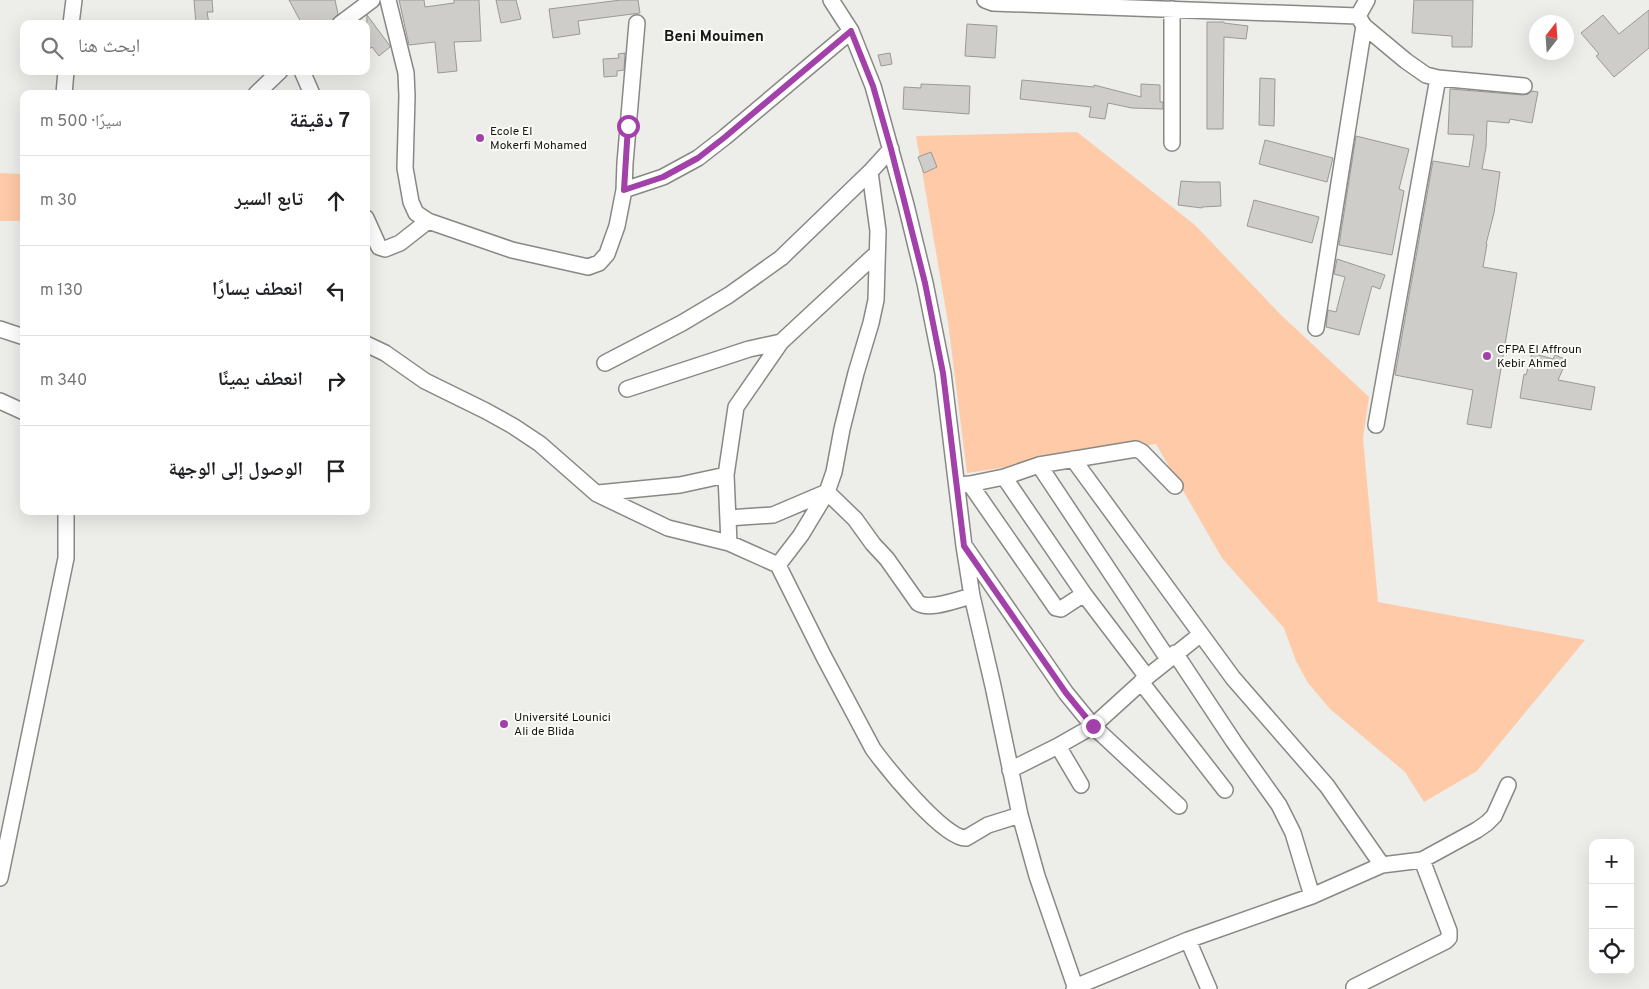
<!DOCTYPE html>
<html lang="ar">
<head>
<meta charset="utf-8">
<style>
  :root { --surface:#fff; --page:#f6f6f6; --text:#202124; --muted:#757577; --line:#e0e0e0 }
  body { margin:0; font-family:Overpass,"Noto Naskh Arabic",sans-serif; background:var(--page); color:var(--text); direction:rtl }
  .controls { position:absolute; right:15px; bottom:15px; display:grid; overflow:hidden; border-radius:10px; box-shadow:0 5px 20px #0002 }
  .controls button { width:45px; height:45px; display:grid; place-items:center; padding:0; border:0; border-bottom:1px solid var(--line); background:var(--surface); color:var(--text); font:25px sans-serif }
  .compass { position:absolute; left:1529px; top:15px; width:45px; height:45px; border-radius:50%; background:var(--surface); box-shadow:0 5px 20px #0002; rotate:17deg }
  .stop { position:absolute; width:15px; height:15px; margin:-11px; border:4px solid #a241a9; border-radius:50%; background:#fff }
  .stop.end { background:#a241a9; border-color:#fff; box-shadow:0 1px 5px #0008 }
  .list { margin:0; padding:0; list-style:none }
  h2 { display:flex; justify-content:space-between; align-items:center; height:65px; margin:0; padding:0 20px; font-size:21px }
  h2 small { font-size:16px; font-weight:400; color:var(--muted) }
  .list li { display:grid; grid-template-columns:32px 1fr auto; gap:15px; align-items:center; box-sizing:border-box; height:90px; padding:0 20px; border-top:1px solid var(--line) }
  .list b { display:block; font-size:19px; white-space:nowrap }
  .list em { font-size:16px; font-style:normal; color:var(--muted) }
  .icon { flex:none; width:28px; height:28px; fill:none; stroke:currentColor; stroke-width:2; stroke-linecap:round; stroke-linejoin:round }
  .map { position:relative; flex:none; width:1649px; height:989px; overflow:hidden; direction:ltr }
  .search { position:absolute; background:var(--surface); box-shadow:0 5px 20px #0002; left:20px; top:20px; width:350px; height:55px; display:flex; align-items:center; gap:12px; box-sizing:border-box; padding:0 18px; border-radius:10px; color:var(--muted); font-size:19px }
  .panel { position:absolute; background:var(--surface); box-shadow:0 5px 20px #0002; left:20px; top:90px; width:350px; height:425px; border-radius:10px; direction:rtl }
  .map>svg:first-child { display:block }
</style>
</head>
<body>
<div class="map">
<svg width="1649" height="989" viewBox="0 0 1649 989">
  <rect width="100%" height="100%" fill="#ededea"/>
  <!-- green -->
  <path fill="#fecaa8" d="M1077,132L1195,225L1281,315L1369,397L1363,438L1378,602L1585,640L1477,771L1424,802L1405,772L1330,709L1308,683L1296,661L1284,628L1222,558L1156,444L967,473L948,322L916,136Z
    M0,173L24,174V221H0Z"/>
  <!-- building -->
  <path fill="#cecdca" stroke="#9b9996" d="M194,0H212L213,12H207L209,24H196Z
    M289,0H335L338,14L332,20L331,24H302Z
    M399,0H424L425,7L454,3V0H479L481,41L454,42L457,71L438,73L435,42L409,45Z
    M496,0H516L521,19L501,23Z
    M621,0H638L640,13L578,21L580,34L553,38L549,9Z
    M1414,0H1473L1472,47H1452V36L1412,33Z
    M1649,10V48L1614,77L1596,56L1599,54L1581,33L1603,15L1619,34Z
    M367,15L390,46V47L379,56L372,47L366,51Z
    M1207,22H1224V23L1248,26L1246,39L1224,37L1223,129H1207Z
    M967,24L997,26L995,58L965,56Z
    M625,53L624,70L617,71V76L604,77L603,59L619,58L618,54Z
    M890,53L892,64L881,66L878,55Z
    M1260,78L1275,79L1274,126L1259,125Z
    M1022,80L1094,87V85L1141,97V84L1160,85V102H1163V109L1132,108L1108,103L1105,119L1089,117L1091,107L1020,99Z
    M921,84L970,86L969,114L903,109L904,87L921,88Z
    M1450,89L1523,95L1528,94L1532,91L1538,92L1532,123L1510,119L1509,123L1487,121L1486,147L1482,169L1500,172L1494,213L1486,244H1487L1483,267L1517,273L1491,428L1467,424L1473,390L1395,375L1433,161L1469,167L1474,135L1448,134Z
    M1356,136L1409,149L1399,189L1404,191L1392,255L1339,245Z
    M1265,140L1333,158L1327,182L1259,164Z
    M931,152L937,167L924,173L918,157Z
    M1181,181L1196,182H1220L1221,206L1202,207V208L1178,205Z
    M1254,200L1319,217L1312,243L1247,226Z
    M1337,259L1385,275L1380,289L1372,286L1359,335L1326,327L1328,310L1336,312L1345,277L1334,274Z
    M1532,353L1553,359L1555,355L1567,360L1558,380L1595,387L1591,410L1520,398L1524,374L1526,375Z"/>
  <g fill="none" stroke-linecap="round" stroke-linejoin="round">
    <defs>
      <path id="minor" d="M388,0L406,73L407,96L405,168L411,202L416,213L428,221L512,250L588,267L599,263L607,254L617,226L624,190L625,163L637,23
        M831,0L851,31L873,86L906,205L925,283L943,373L964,546L972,596L993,686L1020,815L1037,876L1076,989
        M985,0L993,3L1358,16
        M1367,0L1358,16L1364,26L1406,61L1426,75L1438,78L1524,86
        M71,24L74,0
        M340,24L372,0
        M302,71L312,94
        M64,94L66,71
        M256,94L280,71
        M1172,143V9
        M624,190L663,177L698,158L725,137L851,31
        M366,218L379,247L385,249L400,243L428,221
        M1316,328L1364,26
        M0,329L24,337
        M366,344L385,353L425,381L486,411L513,426L540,444L597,494L668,528L729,543L778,565L801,535L827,492L834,472L842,429L856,373L871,323L876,300L878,231L870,172
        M605,363L682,323L729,295L781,258L870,172L891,149
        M627,389L749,349L781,342
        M0,401L24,412
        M1376,425L1438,78
        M1073,459L1233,678L1327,786L1382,865L1312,896L1188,940L1075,987L1074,989
        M1039,465L1168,659
        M1004,477L1084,594L1147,677
        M970,484L1056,608L1061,609L1084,594
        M957,485L970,484L1004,477L1039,465L1136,449L1142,452L1175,486
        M598,493L680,485L726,475
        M728,518L773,515L827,492L855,519L873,544L887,559L918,603C930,611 958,599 972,596
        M729,543L726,475L736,407L781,342L877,253
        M966,548L1066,693L1093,726L1179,806
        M778,565L824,657L873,749C887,768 944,839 966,838L988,825L1020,815
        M1175,653L1234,742L1279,805L1293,833L1312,896
        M1141,682L1225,790
        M1058,746L1081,785
        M1010,770L1058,746L1093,726L1147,677L1201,634
        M1382,865L1422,860L1477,830L1487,823L1494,816L1508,785
        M0,878L66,558V511
        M1188,940L1209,989
        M1354,987L1446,941L1449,938V931L1422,860"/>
    </defs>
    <!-- minor casing -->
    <use href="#minor" stroke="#888885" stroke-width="18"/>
    <!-- minor -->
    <use href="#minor" stroke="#fff" stroke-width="15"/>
  </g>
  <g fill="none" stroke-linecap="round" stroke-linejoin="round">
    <!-- route -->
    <path stroke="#a241a9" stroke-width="6" d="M628,126L624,190L663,177L698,158L725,137L851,31L873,86L891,149L925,283L943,373L964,546L1066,693L1093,726"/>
  </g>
  <!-- markers -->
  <g fill="#a241a9" stroke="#fafaf7" stroke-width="2">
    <circle cx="480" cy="138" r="5"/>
    <circle cx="1487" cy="356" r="5"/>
    <circle cx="504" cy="724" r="5"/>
  </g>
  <g text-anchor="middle" stroke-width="4" stroke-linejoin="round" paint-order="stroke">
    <!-- poi labels -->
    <g font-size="12" fill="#171716" stroke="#fafaf7" text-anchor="start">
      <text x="490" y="135">Ecole El<tspan x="490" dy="14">Mokerfi Mohamed</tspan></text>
      <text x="1497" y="353">CFPA El Affroun<tspan x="1497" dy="14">Kebir Ahmed</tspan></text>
      <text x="514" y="721">Université Lounici<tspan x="514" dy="14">Ali de Blida</tspan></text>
    </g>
    <!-- quarter labels -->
    <g font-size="15" font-weight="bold" fill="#171716" stroke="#fafaf7">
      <text x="714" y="41">Beni Mouimen</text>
    </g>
  </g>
</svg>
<div class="controls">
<button>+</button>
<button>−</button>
<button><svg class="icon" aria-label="locate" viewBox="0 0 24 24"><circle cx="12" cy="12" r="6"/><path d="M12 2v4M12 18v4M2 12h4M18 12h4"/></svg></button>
</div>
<svg class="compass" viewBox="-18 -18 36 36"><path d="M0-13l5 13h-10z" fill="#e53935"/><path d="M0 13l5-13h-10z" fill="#757577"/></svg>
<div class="stop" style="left:628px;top:126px"></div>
<div class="stop end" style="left:1093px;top:726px"></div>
<div class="search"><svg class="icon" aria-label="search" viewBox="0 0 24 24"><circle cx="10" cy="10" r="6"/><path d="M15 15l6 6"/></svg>ابحث هنا</div>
<section class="panel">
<h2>7 دقيقة<small>سيرًا · 500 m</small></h2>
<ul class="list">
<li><svg class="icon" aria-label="ahead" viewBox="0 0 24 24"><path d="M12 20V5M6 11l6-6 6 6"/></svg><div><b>تابع السير</b></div><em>30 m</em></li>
<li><svg class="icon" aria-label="left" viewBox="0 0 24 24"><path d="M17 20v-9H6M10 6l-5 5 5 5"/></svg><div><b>انعطف يسارًا</b></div><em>130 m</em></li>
<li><svg class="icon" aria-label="right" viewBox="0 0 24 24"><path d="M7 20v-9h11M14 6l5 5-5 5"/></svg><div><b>انعطف يمينًا</b></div><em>340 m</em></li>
<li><svg class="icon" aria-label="arrive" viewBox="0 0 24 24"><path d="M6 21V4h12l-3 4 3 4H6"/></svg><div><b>الوصول إلى الوجهة</b></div></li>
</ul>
</section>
</div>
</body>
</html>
